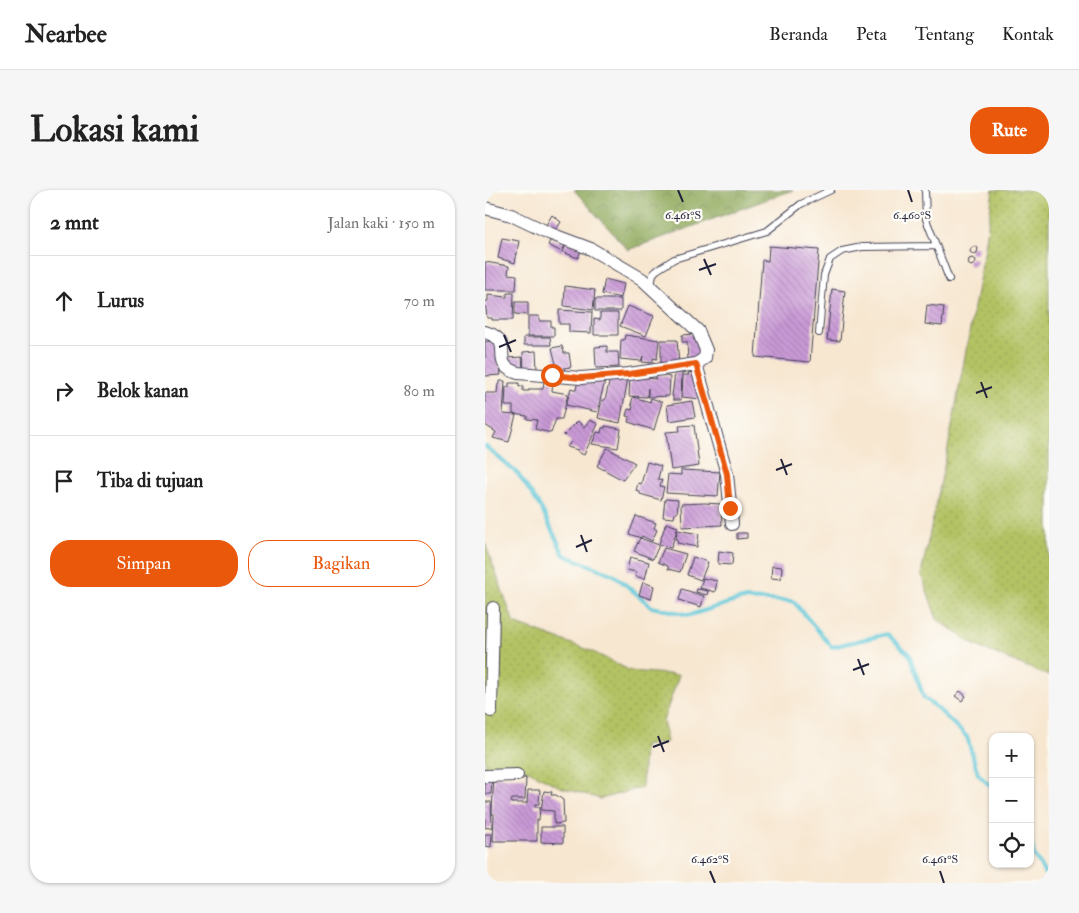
<!DOCTYPE html>
<html lang="id">
<head>
<meta charset="utf-8">
<style>
  :root { --surface:#fff; --page:#f6f6f6; --text:#222; --muted:#767676; --line:#e0e0e0; --accent:#ea580c }
  body { margin:0; font-family:"IM FELL Double Pica",serif; background:var(--page); color:var(--text) }
  .controls { position:absolute; right:15px; bottom:15px; display:grid; overflow:hidden; border-radius:10px; box-shadow:0 1px 4px #0004 }
  .controls button { width:45px; height:45px; display:grid; place-items:center; padding:0; border:0; border-bottom:1px solid var(--line); background:var(--surface); color:var(--text); font:25px sans-serif }
  .stop { position:absolute; width:15px; height:15px; margin:-11px; border:4px solid #ea580c; border-radius:50%; background:#fff }
  .stop.end { background:#ea580c; border-color:#fff; box-shadow:0 1px 5px #0008 }
  .list { margin:0; padding:0; list-style:none }
  h2 { display:flex; justify-content:space-between; align-items:center; height:65px; margin:0; padding:0 20px; font-size:21px }
  h2 small { font-size:16px; font-weight:400; color:var(--muted) }
  .list li { display:grid; grid-template-columns:32px 1fr auto; gap:15px; align-items:center; box-sizing:border-box; height:90px; padding:0 20px; border-top:1px solid var(--line) }
  .list b { display:block; font-size:19px; white-space:nowrap }
  .list em { font-size:16px; font-style:normal; color:var(--muted) }
  .actions { display:flex; gap:10px; padding:15px 20px }
  .actions a { flex:1; padding:11px 0; border:1px solid var(--accent); border-radius:20px; text-align:center; font-size:18px; color:var(--accent) }
  .actions .main { background:var(--accent); color:#fff }
  .icon { flex:none; width:28px; height:28px; fill:none; stroke:currentColor; stroke-width:2; stroke-linecap:round; stroke-linejoin:round }
  .map { position:relative; flex:none; width:564px; height:693px; overflow:hidden; border-radius:20px }
  header { display:flex; align-items:center; gap:30px; box-sizing:border-box; height:70px; padding:0 25px; background:var(--surface); border-bottom:1px solid var(--line) }
  header strong { font-size:24px }
  nav { display:flex; gap:28px; margin-inline-start:auto; font-size:18px }
  .intro { display:flex; align-items:center; justify-content:space-between; box-sizing:border-box; height:120px; padding:0 30px }
  h1 { margin:0; font-size:35px }
  .button { padding:12px 22px; border-radius:20px; background:var(--accent); color:#fff; font-size:18px; font-weight:700 }
  main { display:flex; gap:30px; padding:0 30px }
  aside { flex:1; background:var(--surface); border-radius:20px; box-shadow:0 1px 4px #0004 }
  .map>svg:first-child { display:block }
</style>
</head>
<body>
<header>
<strong>Nearbee</strong>
<nav><a>Beranda</a><a>Peta</a><a>Tentang</a><a>Kontak</a></nav>
</header>
<div class="intro"><h1>Lokasi kami</h1><a class="button">Rute</a></div>
<main>
<aside>
<h2>2 mnt<small>Jalan kaki · 150 m</small></h2>
<ul class="list">
<li><svg class="icon" aria-label="ahead" viewBox="0 0 24 24"><path d="M12 20V5M6 11l6-6 6 6"/></svg><div><b>Lurus</b></div><em>70 m</em></li>
<li><svg class="icon" aria-label="right" viewBox="0 0 24 24"><path d="M7 20v-9h11M14 6l5 5-5 5"/></svg><div><b>Belok kanan</b></div><em>80 m</em></li>
<li><svg class="icon" aria-label="arrive" viewBox="0 0 24 24"><path d="M6 21V4h12l-3 4 3 4H6"/></svg><div><b>Tiba di tujuan</b></div></li>
</ul>
<div class="actions"><a class="main">Simpan</a><a>Bagikan</a></div>
</aside>
<div class="map">
<svg width="564" height="693" viewBox="0 0 564 693">
  <defs>
    <pattern id="grass-dots" width="8" height="8" patternUnits="userSpaceOnUse" patternTransform="scale(1.25)"><rect width="8" height="8" fill="#b3c264"/><path d="M2 2h.1M6 6h.1" fill="none" stroke="#9aa658" stroke-width="1.8" stroke-linecap="round"/></pattern>
    <pattern id="forest-crowns" width="20" height="18" patternUnits="userSpaceOnUse" patternTransform="scale(1.25)"><rect width="20" height="18" fill="#8ea85a"/><path d="M2 6a3 3 0 1 1 6 0M12 15a3 3 0 1 1 6 0" fill="none" stroke="#74884c"/></pattern>
    <pattern id="building-back-hatch" width="6" height="6" patternUnits="userSpaceOnUse" patternTransform="scale(1.25)"><rect width="6" height="6" fill="#ca9ad7"/><path d="M-1 5l2 2M0 0l6 6M5-1l2 2" fill="none" stroke="#a47db0"/></pattern>
  </defs>
  <rect width="100%" height="100%" fill="#fdfcf7"/>
  <filter id="ink" filterUnits="userSpaceOnUse"><feTurbulence type="fractalNoise" baseFrequency=".02" numOctaves="2"/><feDisplacementMap in="SourceGraphic" scale="10" xChannelSelector="R" yChannelSelector="G"/><feConvolveMatrix kernelMatrix="1 2 1 2 8 2 1 2 1" color-interpolation-filters="sRGB"/></filter>
  <filter id="wash" filterUnits="userSpaceOnUse"><feTurbulence type="fractalNoise" baseFrequency=".0096" numOctaves="4" result="noise"/><feDisplacementMap in="SourceGraphic" scale="20" xChannelSelector="R" yChannelSelector="G"/><feGaussianBlur stdDeviation="1.12" result="paint"/><feColorMatrix in="noise" values="0 0 0 0 0 0 0 0 0 0 0 0 0 0 0 0 0 1.4 0 .05"/><feComposite in="paint" operator="in"/></filter>
  <g filter="url(#wash)">
    <rect width="100%" height="100%" fill="#f7e7d1"/>
    <!-- grass -->
    <path fill="url(#grass-dots)" stroke="#6a7250" d="M508,0H564V486L489,455L452,429L436,384L462,263L500,58Z
      M0,353L29,433L104,460L146,481L194,485L178,531L182,552L159,556L157,597L116,609L75,597L30,574L0,579Z"/>
    <!-- forest -->
    <path fill="url(#forest-crowns)" stroke="#58654a" d="M89,0H308L143,60Z"/>
    <g fill="none" stroke-linecap="round" stroke-linejoin="round">
      <!-- stream -->
      <path stroke="#5dc7d8" stroke-width="4" d="M0,256L33,284L56,318L79,365L129,385L167,417L205,425L257,409L308,411L347,457L402,444L424,464L439,508L453,519L482,547L493,584L508,599
        M545,648L549,665L564,691"/>
    </g>
    <g id="blocks">
      <!-- building -->
      <path fill="url(#building-back-hatch)" d="M67,25L76,32L70,41L61,35Z
        M17,48L34,51L30,73L13,68Z
        M66,49L81,53L77,62L63,55Z
        M82,52L97,58L93,68L78,62Z
        M284,56L334,60L325,172L270,167L277,70L283,71Z
        M490,56L493,58L492,63L488,64L485,62L486,58Z
        M488,68L491,70L490,74L486,76L483,74L484,69Z
        M0,72L24,76L23,84L32,85L31,100H0Z
        M120,89L139,94L136,108L117,104Z
        M80,96L110,100L108,120L79,116Z
        M347,99L360,101L355,151L342,150Z
        M22,103H29L28,130H7V128H2L0,111H3V105L22,107Z
        M110,109H136V121H110Z
        M30,112H43V125L30,124Z
        M442,115L459,117L457,136L440,134Z
        M143,116L169,126L161,146L135,136Z
        M74,120L107,122L106,143L84,142V134H74Z
        M115,123H133V145H109V129L115,130Z
        M43,126H54V131H66V137H69V146H43Z
        M209,144V150L215,149L216,170H203L202,152H197V145Z
        M140,145L174,150L172,169L168,168V173L157,172L158,166L156,171L135,169L136,150H139Z
        M39,147H65L66,155H39Z
        M176,150H192L194,174H176Z
        M0,151L11,152L16,185L0,186Z
        M77,156L79,163H84L86,177L79,178L80,181L73,182L67,158Z
        M122,156V162H133L134,177L111,178L110,157Z
        M51,161L52,179L39,180L38,162Z
        M37,167L38,179L27,180L21,168Z
        M213,181L216,209L197,207L198,185H204L203,183Z
        M190,183H197L196,210H188V206H187Z
        M171,184L185,187L184,206L163,207V198L162,207L144,206L145,186L171,189Z
        M143,188L135,233L113,228L117,210H120L125,189Z
        M110,189L120,191L112,222L81,215L86,198L91,200L93,190L109,194Z
        M15,191H20L18,224L31,225L24,252L8,248L11,242L0,235V203H12L13,194H15Z
        M59,191H68L67,201L83,204L77,229H71L66,243L50,239L52,230L42,229V226L28,224V216H20L21,197H24V193H34V197L38,196V201H44V199H58Z
        M148,207L165,212L166,208L177,212L169,240L143,232L145,227L141,226L143,219L147,220L148,216L146,215Z
        M207,211L210,227L184,231L182,215Z
        M105,230L113,234L99,265L93,262V260L82,257L86,252L79,245L93,231L99,237Z
        M209,235L214,276L186,280L181,242L195,241L194,236Z
        M120,236L136,239L133,258L107,254L112,242L116,243L117,238H120Z
        M122,258L150,273L138,290L112,276Z
        M162,272L176,276L173,289L177,290L175,296L179,297L176,310L155,304V302L151,301L153,293L156,294Z
        M196,280L235,282L233,306L181,303L183,284L196,285Z
        M180,309L193,310L192,323H190L189,328L178,327Z
        M220,313L236,314L237,335L197,337L196,314Z
        M151,326L171,333L169,338L172,340L167,351L157,346L156,348L144,344Z
        M181,333L193,337L186,358L174,354Z
        M192,340L214,344L212,357L192,353L193,349H191Z
        M252,343H262V348L252,349Z
        M155,348L174,355L168,369L149,361Z
        M179,358L201,364L195,382L183,379V376L173,372Z
        M234,361L248,363L247,375L233,374Z
        M145,367L164,372L160,389L150,386L151,382L142,380Z
        M208,367L223,372L216,390L202,385Z
        M287,376L297,377L296,389L286,388Z
        M218,388L232,391L230,402L215,398Z
        M158,392L169,396L166,409L154,405Z
        M197,399L219,406L216,417L194,410Z
        M212,399L223,401L222,405L211,402Z
        M475,501L481,506L477,511L470,506Z
        M9,587L41,588L40,609H27L26,613H42L43,600H55L54,614H50V617H55L54,630H52V651H8L9,624H7V620Z
        M0,588H7L6,604H0Z
        M59,601L67,602L66,605H71L78,610L79,633L69,634V621L56,620Z
        M0,612H6L7,637L0,638Z
        M56,637H78V653L56,652Z
        M0,644H7L6,657L0,656Z"/>
    </g>
  </g>
  <g filter="url(#ink)">
    <use href="#blocks" fill-opacity="0" stroke="#424052" stroke-width="1"/>
    <g fill="none" stroke-linecap="round" stroke-linejoin="round">
      <defs>
        <path id="lane" d="M440,0L441,29L464,89
          M166,96L168,84L172,80L189,69L282,41L316,14L346,0
          M334,143L339,85L345,69L357,61L377,57L450,56"/>
        <path id="street" d="M0,18L26,25L66,44L106,59L157,89L213,141L221,160L220,168L211,174L144,184L96,188L33,183C1,174 34,152 0,142
          M211,174L242,284L247,334
          M6,521L8,418
          M0,586L32,585"/>
      </defs>
      <!-- lane casing -->
      <use href="#lane" stroke="#424052" stroke-width="8"/>
      <!-- street casing -->
      <use href="#street" stroke="#424052" stroke-width="14"/>
      <!-- lane -->
      <use href="#lane" stroke="#fff" stroke-width="6"/>
      <!-- street -->
      <use href="#street" stroke="#fff" stroke-width="12"/>
    </g>
  </g>
  <g fill="none" stroke-linecap="round" stroke-linejoin="round" filter="url(#ink)">
    <!-- route -->
    <path stroke="#ea580c" stroke-width="6" d="M67,185L96,188L144,184L211,174L242,284L245,318"/>
  </g>
  <!-- ticks -->
  <path fill="none" stroke="#22223b" stroke-width="2" d="M193,0L198,12M423,0L427,12M219,69L226,85M214,80L231,74M19,145L26,162M14,157L31,150M496,192L502,208M491,203L507,197M296,269L302,285M291,280L307,274M96,345L102,362M91,357L107,350M373,469L379,485M368,480L384,474M173,546L179,562M168,557L184,551M225,681L230,693M455,681L459,693"/>
  <g font-size="12" text-anchor="middle" fill="#22223b" stroke="#fdfcf7" stroke-width="4.5" stroke-linejoin="round" paint-order="stroke">
    <text x="198" y="29">6.461°S</text>
    <text x="427" y="29">6.460°S</text>
    <text x="225" y="673">6.462°S</text>
    <text x="455" y="673">6.461°S</text>
  </g>
</svg>
<div class="controls">
<button>+</button>
<button>−</button>
<button><svg class="icon" aria-label="locate" viewBox="0 0 24 24"><circle cx="12" cy="12" r="6"/><path d="M12 2v4M12 18v4M2 12h4M18 12h4"/></svg></button>
</div>
<div class="stop" style="left:67px;top:185px"></div>
<div class="stop end" style="left:245px;top:318px"></div>
</div>
</main>
</body>
</html>
